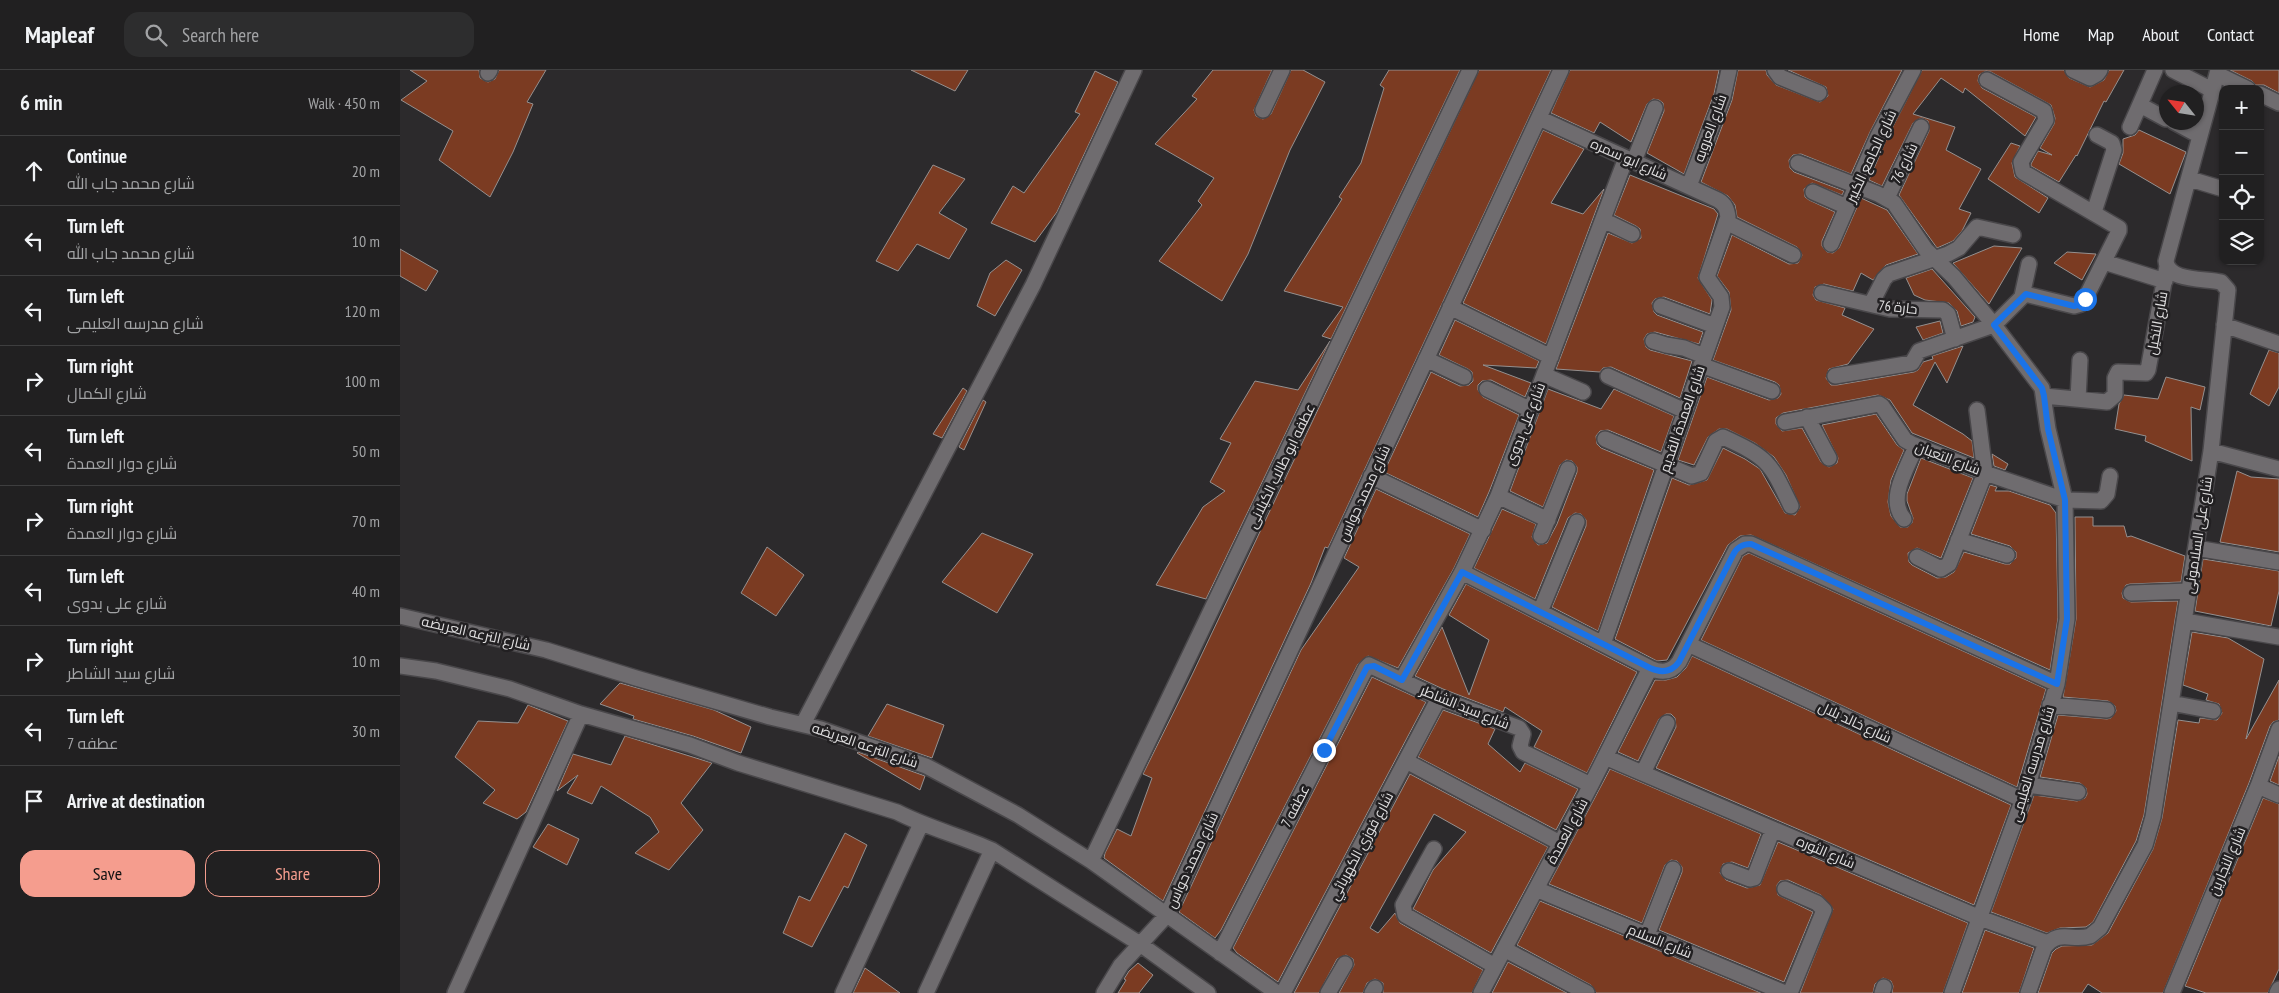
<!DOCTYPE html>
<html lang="en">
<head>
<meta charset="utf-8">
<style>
  :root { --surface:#212021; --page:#2d2d2e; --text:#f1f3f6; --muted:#a2a3a5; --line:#3e3e3f; --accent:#f59d8e }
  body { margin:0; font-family:"PT Sans Narrow",Cairo,sans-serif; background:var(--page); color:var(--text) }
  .controls { position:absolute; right:15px; top:15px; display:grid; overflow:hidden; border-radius:10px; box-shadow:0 1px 4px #0004 }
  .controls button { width:45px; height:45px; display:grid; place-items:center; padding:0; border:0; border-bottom:1px solid var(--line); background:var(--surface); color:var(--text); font:25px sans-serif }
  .compass { position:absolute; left:1759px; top:15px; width:45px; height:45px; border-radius:50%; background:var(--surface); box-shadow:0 1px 4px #0004; rotate:300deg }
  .stop { position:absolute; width:15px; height:15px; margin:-11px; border:4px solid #1a73e8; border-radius:50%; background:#fff }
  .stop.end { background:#1a73e8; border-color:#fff; box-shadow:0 1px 5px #0008 }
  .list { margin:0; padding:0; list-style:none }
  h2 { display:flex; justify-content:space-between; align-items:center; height:65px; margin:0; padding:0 20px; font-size:21px }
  h2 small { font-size:16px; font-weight:400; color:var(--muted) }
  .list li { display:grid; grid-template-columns:32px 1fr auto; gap:15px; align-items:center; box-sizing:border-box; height:70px; padding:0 20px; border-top:1px solid var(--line) }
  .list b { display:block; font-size:19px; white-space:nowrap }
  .list p { margin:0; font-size:16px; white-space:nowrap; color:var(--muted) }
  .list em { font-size:16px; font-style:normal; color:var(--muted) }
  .actions { display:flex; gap:10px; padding:15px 20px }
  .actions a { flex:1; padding:11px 0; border:1px solid var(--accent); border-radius:15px; text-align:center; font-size:18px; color:var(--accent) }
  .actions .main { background:var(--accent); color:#111 }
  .icon { flex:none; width:28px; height:28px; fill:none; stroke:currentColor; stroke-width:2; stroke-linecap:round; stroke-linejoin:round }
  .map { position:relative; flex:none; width:1879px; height:923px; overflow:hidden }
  header { display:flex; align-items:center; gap:30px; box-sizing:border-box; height:70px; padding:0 25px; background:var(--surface); border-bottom:1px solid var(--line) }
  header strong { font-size:24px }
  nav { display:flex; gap:28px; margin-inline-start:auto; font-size:18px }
  .search { width:350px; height:45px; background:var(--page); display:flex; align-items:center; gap:12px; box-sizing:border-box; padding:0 18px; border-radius:15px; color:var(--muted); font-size:19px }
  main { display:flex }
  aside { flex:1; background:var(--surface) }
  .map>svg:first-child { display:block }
</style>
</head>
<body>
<header>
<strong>Mapleaf</strong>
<div class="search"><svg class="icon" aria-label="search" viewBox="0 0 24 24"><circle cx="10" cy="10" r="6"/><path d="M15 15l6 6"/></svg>Search here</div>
<nav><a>Home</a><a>Map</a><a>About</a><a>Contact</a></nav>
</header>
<main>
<aside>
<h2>6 min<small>Walk · 450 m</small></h2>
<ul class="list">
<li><svg class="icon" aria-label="ahead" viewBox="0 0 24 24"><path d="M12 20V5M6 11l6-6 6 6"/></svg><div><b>Continue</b><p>شارع محمد جاب الله</p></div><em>20 m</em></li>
<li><svg class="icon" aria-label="left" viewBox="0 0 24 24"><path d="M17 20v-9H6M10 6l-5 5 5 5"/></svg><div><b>Turn left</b><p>شارع محمد جاب الله</p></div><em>10 m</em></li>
<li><svg class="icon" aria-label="left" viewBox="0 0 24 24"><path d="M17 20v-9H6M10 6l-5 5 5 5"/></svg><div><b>Turn left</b><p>شارع مدرسه العليمى</p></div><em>120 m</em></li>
<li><svg class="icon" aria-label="right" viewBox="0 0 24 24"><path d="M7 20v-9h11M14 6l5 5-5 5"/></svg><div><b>Turn right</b><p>شارع الكمال</p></div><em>100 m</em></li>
<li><svg class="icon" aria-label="left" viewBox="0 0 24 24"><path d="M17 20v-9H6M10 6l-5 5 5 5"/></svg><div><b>Turn left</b><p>شارع دوار العمدة</p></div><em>50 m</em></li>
<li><svg class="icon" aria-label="right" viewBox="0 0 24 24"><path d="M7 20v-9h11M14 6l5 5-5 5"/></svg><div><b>Turn right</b><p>شارع دوار العمدة</p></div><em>70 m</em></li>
<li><svg class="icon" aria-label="left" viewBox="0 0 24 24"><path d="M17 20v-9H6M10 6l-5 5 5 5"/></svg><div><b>Turn left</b><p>شارع على بدوى</p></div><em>40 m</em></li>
<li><svg class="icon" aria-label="right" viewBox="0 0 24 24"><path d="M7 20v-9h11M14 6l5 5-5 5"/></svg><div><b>Turn right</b><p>شارع سيد الشاطر</p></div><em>10 m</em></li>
<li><svg class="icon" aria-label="left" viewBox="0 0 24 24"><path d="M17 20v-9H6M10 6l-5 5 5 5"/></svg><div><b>Turn left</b><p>عطفه 7</p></div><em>30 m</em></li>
<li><svg class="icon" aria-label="arrive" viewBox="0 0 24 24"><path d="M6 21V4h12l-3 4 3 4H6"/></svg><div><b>Arrive at destination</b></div></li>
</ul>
<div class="actions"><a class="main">Save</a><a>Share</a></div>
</aside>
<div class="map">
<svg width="1879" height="923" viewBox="0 0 1879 923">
  <rect width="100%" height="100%" fill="#2c2a2c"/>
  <!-- building -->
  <path fill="#7b3b22" stroke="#95908f" d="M10,0H79L80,8L88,12L95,9L99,0H146L127,32L133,34L113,82L90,127L39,90L53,61L1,30L27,11Z
    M511,0H568L555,21Z
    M813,0H872L854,40L856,46L863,49L871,44L891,0H903L925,12L890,80L848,184L822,231L759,191L802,135L798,131L814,108L755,74L797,29L792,26Z
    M989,0H1060L931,269L922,266L943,237L884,221L942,129L939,127L961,93L984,18L980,15Z
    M1079,0H1151L928,478L925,477L911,513L763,831L704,788L705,783L717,759L731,766L752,708L743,704L792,605Z
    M1170,0H1319L1314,24L1284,104L1247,83L1264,41L1263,33L1259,30L1253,29L1247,34L1231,72L1200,52L1194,63L1151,43Z
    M1338,0H1366L1367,5L1376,15L1420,32L1428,26L1426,17L1388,0H1502L1470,62L1451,104L1401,84L1393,85L1389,90L1390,98L1394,102L1444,121L1442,125L1412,113L1404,119L1405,127L1409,130L1435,142L1422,171V176L1427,182L1433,183L1439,178L1461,128L1487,140L1518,184L1486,195L1473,210L1461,203L1453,221L1424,214L1415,217L1413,225L1416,230L1445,238L1442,245L1474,259L1448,294L1429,299L1426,308L1431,315H1437L1514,302L1518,300L1523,292L1533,289L1532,286L1563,276L1547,313L1535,292L1513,335L1563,364L1572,371L1574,388L1512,363L1490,330L1478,325L1383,343L1376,348V354L1382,361L1402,358L1421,392L1429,397L1437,393L1438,388L1422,355L1476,344L1497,375L1504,380L1491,410L1488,432L1491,446L1500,457H1508L1512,453L1513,448L1507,431V424L1521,388L1573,408L1541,488L1517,478L1508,483L1509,492L1512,495L1537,508L1546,507L1554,502L1564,482L1605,494H1610L1616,488V482L1610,476L1571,464L1590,415L1597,417L1595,421H1609L1650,435L1656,443L1658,548L1650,600L1351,465L1340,466L1328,475L1267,590L1257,591L1215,569L1272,408L1289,415L1307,410L1323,378L1345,389L1360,399L1385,443L1395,445L1400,437L1386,405L1374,387L1355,373L1327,359H1319L1308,367L1294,395L1278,390L1307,307L1369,330L1378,328L1381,324L1379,315L1375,312L1313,290L1331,240L1329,222L1317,206L1332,165L1389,194L1398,193L1402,185L1397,177L1337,147L1335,135L1328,126L1301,112L1332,30Z
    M1522,0H1664L1669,8L1690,17L1704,10L1709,0H1724L1706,32L1704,31L1677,86L1676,85L1659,112L1631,96V94L1638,81L1652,85L1640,78L1654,54L1655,48L1651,35L1591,2L1586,1L1579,5L1578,11L1582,18L1636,47L1625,66L1565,18L1563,23L1541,8L1513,44L1555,57L1546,80L1581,99L1559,139L1571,143L1562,161L1553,171L1537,178L1499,125L1529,61L1528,51L1521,48L1513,53L1482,116L1469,110L1486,70Z
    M1830,0H1879V23L1864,15H1856L1852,11Z
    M695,1L718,12L657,142L635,172L591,153L613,116L624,123L680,44L675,42Z
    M1143,60L1184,79L1151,133L1183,144L1204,119L1146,274L1063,233Z
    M1739,60L1786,82L1770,124L1719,94L1723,83V69L1735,65Z
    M1611,73L1620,76L1612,93L1615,107L1648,128L1639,143L1588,109Z
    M533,95L565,109L539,143L567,159L549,189L517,174L498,201L476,191Z
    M1230,105L1314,139L1318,144L1298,208L1312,230L1310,244L1264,227L1255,229L1252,233L1254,242L1257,245L1303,262L1299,274L1255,262L1247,264L1244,269L1246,277L1250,280L1292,291L1280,328L1211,297L1203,298L1200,302L1156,299L1208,163L1232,173L1241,168L1240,159L1236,156L1214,145Z
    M1594,176L1622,178L1589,234L1553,193Z
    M0,179L38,201L26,221L0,206Z
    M1667,182L1696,184L1682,210L1654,193Z
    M606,190L622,200L595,246L577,236L590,203Z
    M1532,199L1575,247L1573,252L1561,256L1557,241L1549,233L1525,230L1514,225L1506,208Z
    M1055,250L1139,291L1136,298L1083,295L1131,313L1125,327L1091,310L1082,311L1078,315V320L1083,327L1119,345L1089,422L1078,447L984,402L1031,302L1060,316L1069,315L1073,311L1072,302L1068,299L1039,285Z
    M1540,251L1543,263L1523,270L1516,257Z
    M930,271L806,529L756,515L803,437L825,421L810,412L831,373L820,369L855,311L898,320Z
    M1869,280L1879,283V317L1869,336L1850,324Z
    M1766,307L1805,317L1800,340L1791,337L1792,391L1745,371L1746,366L1715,359L1719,334L1724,325L1758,329Z
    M563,318L567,321L542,368L533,364Z
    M1148,319L1201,339L1214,319L1274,346L1261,382L1208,360L1200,361L1196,366L1197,374L1201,378L1254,400L1198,561L1152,537L1186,456V450L1181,444L1175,443L1168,448L1135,529L1074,498L1102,439L1136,454L1132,467L1138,475L1147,473L1157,454L1177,402V397L1172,391L1166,390L1160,395L1143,437L1110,421Z
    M583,330L586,332L564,380L559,377Z
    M1592,384L1608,394L1605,400L1594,396Z
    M1837,401L1851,407L1879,409V482L1820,472Z
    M976,419L1070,464L1054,498L998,598L968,586L958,594L821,860L815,868L779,842L901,580L959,497L944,488Z
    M1675,447H1693V456H1724L1727,467L1731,466L1785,486L1781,512L1730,514L1726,515L1722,523L1723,528L1731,532L1778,531L1744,745L1736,771L1693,852L1686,857L1660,858L1647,863L1591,842L1634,725L1677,731L1685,728L1687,724L1686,718L1680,713L1640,707L1658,645L1707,649L1711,648L1716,641L1715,636L1708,631L1663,627L1676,549Z
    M582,463L633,484L597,543L542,512Z
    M367,477L404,505L376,546L341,523Z
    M1349,483L1646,619L1617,717L1301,570L1343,486Z
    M1803,489L1879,501V521L1871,556L1795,541Z
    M1066,514L1237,602L1187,703L1134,677L1142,661L1105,637L1103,642L1043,619L1015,606L1042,557L1069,625L1089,570L1049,545Z
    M1792,562L1828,568L1864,589L1846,669L1879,610V650L1873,652L1870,656L1849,713L1763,923H1702L1688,914L1682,923H1638L1652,883L1656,879L1662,876L1692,875L1708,863L1753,779L1762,748L1778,650L1799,653L1800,648L1817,650L1822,643L1819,634L1806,630L1808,624L1783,615Z
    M1292,586L1611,735L1574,835L1256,698L1276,657L1275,648L1271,644H1266L1259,649L1238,691L1218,682L1255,610H1266L1277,607L1286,598Z
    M972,607L1026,632L878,912L837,883L833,878Z
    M220,613L314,640L351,657L341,683L293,666L233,649L234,646L200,634Z
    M487,634L544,655L532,688L468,666Z
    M128,635L168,651L126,742L117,749L83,733L95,720L55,687L78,651L118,653Z
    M1043,640L1095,659L1088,674L1120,702L1125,693L1178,719L1156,760L1018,687Z
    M225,666L312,693L281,733L303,760L269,800L235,783L259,762L250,747L201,716L192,734L167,723L178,705L157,721L173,684L211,695Z
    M458,682L525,706L520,720L457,683Z
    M1879,686V715L1870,711Z
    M1210,699L1361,764L1348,798L1332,792L1323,794L1320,803L1326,810L1347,818L1360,815L1378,772L1568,853L1543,923H1492L1493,916L1491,911L1483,908L1475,914L1473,923H1400L1433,839L1421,825L1388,810L1380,811L1377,815L1378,825L1413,842L1384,912L1259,860L1282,802V797L1277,791L1271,790L1265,795L1242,853L1149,814Z
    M1010,704L1148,777L1091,883L1013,839L1033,800L1066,762L1034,744L970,858L978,863L995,843L1000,853L1083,900L1072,923H983V913L975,909L967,913L963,923H939L954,895L953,889L946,885L937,889L919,923H894Z
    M1863,728L1879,734V899L1868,923H1806L1785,916Z
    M148,754L179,769L167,795L133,777Z
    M445,763L467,775L448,818L444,816L412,877L383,863L399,826L410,831Z
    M1140,831L1361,923H1196L1191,915L1117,875Z
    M1585,860L1634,878L1619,923H1562Z
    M1108,892L1167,923H1092Z
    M738,893L753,905L739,923H718L726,910L724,909L729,901Z
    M465,898L500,923H453Z"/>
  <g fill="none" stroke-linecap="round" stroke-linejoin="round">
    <defs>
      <path id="minor" d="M1375,0L1380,7L1419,23
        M1673,0L1690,8L1697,4L1700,0
        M1773,0L1812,20
        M88,3L90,0
        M1817,4L1848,19
        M1860,24L1879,33
        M1740,35L1766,49
        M863,40L882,0
        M1139,48L1318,130C1325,134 1327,139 1328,147L1307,207L1321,227L1322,237L1203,574
        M1774,52L1800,66
        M1730,57L1755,0
        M1234,91L1255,38
        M1398,93L1478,124L1494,133L1526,180L1554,207L1594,255L1642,318L1648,359L1665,430L1667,549L1657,614L1628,715L1552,923
        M1790,109L1823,119
        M1289,116L1323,27L1329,0
        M1413,122L1447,137
        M1487,128L1521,57
        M1694,142L1714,80L1712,73L1697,65
        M1203,150L1232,164
        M1326,152L1393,185
        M1431,174L1478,66L1513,0
        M1704,192L1765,211
        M1422,223L1490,239L1543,240L1548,244L1555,269
        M1622,226L1629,194
        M1471,234L1484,209L1489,204L1548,184L1559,178L1577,157L1613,165
        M1261,236L1315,256
        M1050,237L1151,287
        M1824,255L1879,274
        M1253,271L1266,275L1284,278L1304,286
        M1026,289L1064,307
        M1301,295L1372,321
        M1144,305L1183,322
        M1208,306L1285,341
        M1435,306L1512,293L1519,281L1594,255L1625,224L1674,236L1681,234L1685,229L1719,161V158L1623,102L1621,92L1646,50L1644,41L1587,10
        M1087,319L1131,340
        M1644,326L1707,332L1715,325V308L1718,302L1746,303L1748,300L1767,196
        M1678,329L1680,290
        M1407,347L1429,388
        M1385,352L1479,334L1482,336L1505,370L1512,374L1585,403L1665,430L1701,431L1707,424L1710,406
        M1205,369L1292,406L1301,403L1316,371L1323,367C1369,388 1370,392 1391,436
        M1811,381L1879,399
        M971,406L1083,460
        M1098,426L1148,450
        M1504,449C1486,429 1508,397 1516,376
        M1141,466L1168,399
        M1558,470L1607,485
        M1796,478L1879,492
        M1517,487L1541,499L1549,494L1585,403L1577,340
        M1062,502L1250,598C1261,603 1271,603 1279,592L1336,480L1345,474H1351L1657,614
        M1731,523L1789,521
        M1140,542L1177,452
        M0,546L146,580L236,608L370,647L421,659L526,696L618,745L691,791L877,923
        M1785,551L1879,567
        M1288,574L1623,730
        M0,596L36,601L110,619L181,644L290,675L338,693L497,742C528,758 561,766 592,780L740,874L808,923
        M1002,610L1062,502L1098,426L1226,88
        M1771,633L1813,641
        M1650,635L1707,640
        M403,654L633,215L734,0
        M1205,687L1580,848L1648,873
        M1006,691L1160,773
        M1243,703L1267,653
        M1628,715L1678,722
        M1858,716L1879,725
        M1034,779L1003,835L1005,845L1095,896
        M691,791L1070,0
        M1329,801L1350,809L1354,808L1373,759
        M1136,819L1385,923
        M1385,819L1417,833L1424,840L1390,923
        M1247,865L1273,799
        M1104,879L1187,923
        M820,883L966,598L969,595L1039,628L1119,658L1123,664L1120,676L1123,682L1191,715
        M55,923L181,644
        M443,923L521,754
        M526,923L592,780
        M704,923L721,895L767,845L1161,0
        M883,923L1039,628
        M928,923L945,894
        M972,923L975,918
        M1081,923L1191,715L1250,598
        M1482,923L1484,917
        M1628,923L1644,878C1659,858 1672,872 1690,866C1693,864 1697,860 1700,858L1745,775L1753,747L1811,381L1828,220L1821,212C1805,208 1768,212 1766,191L1818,0
        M1772,923L1858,716L1879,659
        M1877,923L1879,919"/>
    </defs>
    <!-- minor casing -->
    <use href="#minor" stroke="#49474a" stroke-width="18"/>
    <!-- minor -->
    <use href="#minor" stroke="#6f6c6f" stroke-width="15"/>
  </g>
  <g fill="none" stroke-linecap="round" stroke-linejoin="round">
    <!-- route -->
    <path stroke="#1a73e8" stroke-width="6" d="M924,680L967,597L974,596L1002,610L1062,502L1250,598C1261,603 1271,603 1279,592L1333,485C1337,477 1342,474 1351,474L1657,614L1667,549L1665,430L1648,359L1644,326L1642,318L1594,255L1626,224L1674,236L1681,234L1685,229"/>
  </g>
  <g text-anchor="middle" stroke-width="5" stroke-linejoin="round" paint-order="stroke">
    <!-- street labels -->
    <g font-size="14" fill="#e0dfe0" stroke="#222022">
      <text transform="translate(1310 58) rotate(-70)" y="5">شارع العروبه</text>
      <text transform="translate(1471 86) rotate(-65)" y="5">شارع الجامع الكبير</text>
      <text transform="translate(1229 89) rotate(24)" y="5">شارع ابو سمره</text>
      <text transform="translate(1504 93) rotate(-64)" y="5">شارع 76</text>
      <text transform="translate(1498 237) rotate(6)" y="5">حارة 76</text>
      <text transform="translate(1757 253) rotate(-80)" y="5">شارع النخيل</text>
      <text transform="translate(1282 349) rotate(-71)" y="5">شارع العمدة القديم</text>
      <text transform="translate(1125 354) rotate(-69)" y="5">شارع على بدوى</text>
      <text transform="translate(1548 388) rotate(21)" y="5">شارع التعبان</text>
      <text transform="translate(881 396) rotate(-64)" y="5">عطفه ابو طالب الكيلانى</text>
      <text transform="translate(964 423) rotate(-65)" y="5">شارع محمد حواس</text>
      <text transform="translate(1798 465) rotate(-81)" y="5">شارع على السلامونى</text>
      <text transform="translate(76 563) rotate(13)" y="5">شارع الترعه العريضه</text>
      <text transform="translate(1065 637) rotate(22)" y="5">شارع سيد الشاطر</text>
      <text transform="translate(1455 652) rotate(25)" y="5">شارع خالد بلال</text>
      <text transform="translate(465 675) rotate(19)" y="5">شارع الترعه العريضه</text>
      <text transform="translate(1632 694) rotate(-73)" y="5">شارع مدرسه العليمى</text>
      <text transform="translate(895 736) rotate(-63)" y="5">عطفه 7</text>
      <text transform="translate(1167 761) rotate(-62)" y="5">شارع العمدة</text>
      <text transform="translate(961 776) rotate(-62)" y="5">شارع فوزي الكهربائي</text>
      <text transform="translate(1426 782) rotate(23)" y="5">شارع الثوره</text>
      <text transform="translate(792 790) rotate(-65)" y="5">شارع محمد حواس</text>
      <text transform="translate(1827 791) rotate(-67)" y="5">شارع النجارين</text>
      <text transform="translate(1260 871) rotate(22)" y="5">شارع السلام</text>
    </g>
  </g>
</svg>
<div class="controls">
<button>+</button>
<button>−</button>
<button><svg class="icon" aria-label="locate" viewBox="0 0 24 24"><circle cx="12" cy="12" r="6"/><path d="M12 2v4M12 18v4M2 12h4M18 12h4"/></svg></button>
<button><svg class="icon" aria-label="layers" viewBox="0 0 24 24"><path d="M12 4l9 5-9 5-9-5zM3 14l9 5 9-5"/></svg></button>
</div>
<svg class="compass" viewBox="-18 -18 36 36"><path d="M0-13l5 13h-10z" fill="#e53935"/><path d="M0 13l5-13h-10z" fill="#a2a3a5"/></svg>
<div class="stop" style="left:1685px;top:229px"></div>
<div class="stop end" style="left:924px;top:680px"></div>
</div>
</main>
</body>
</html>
